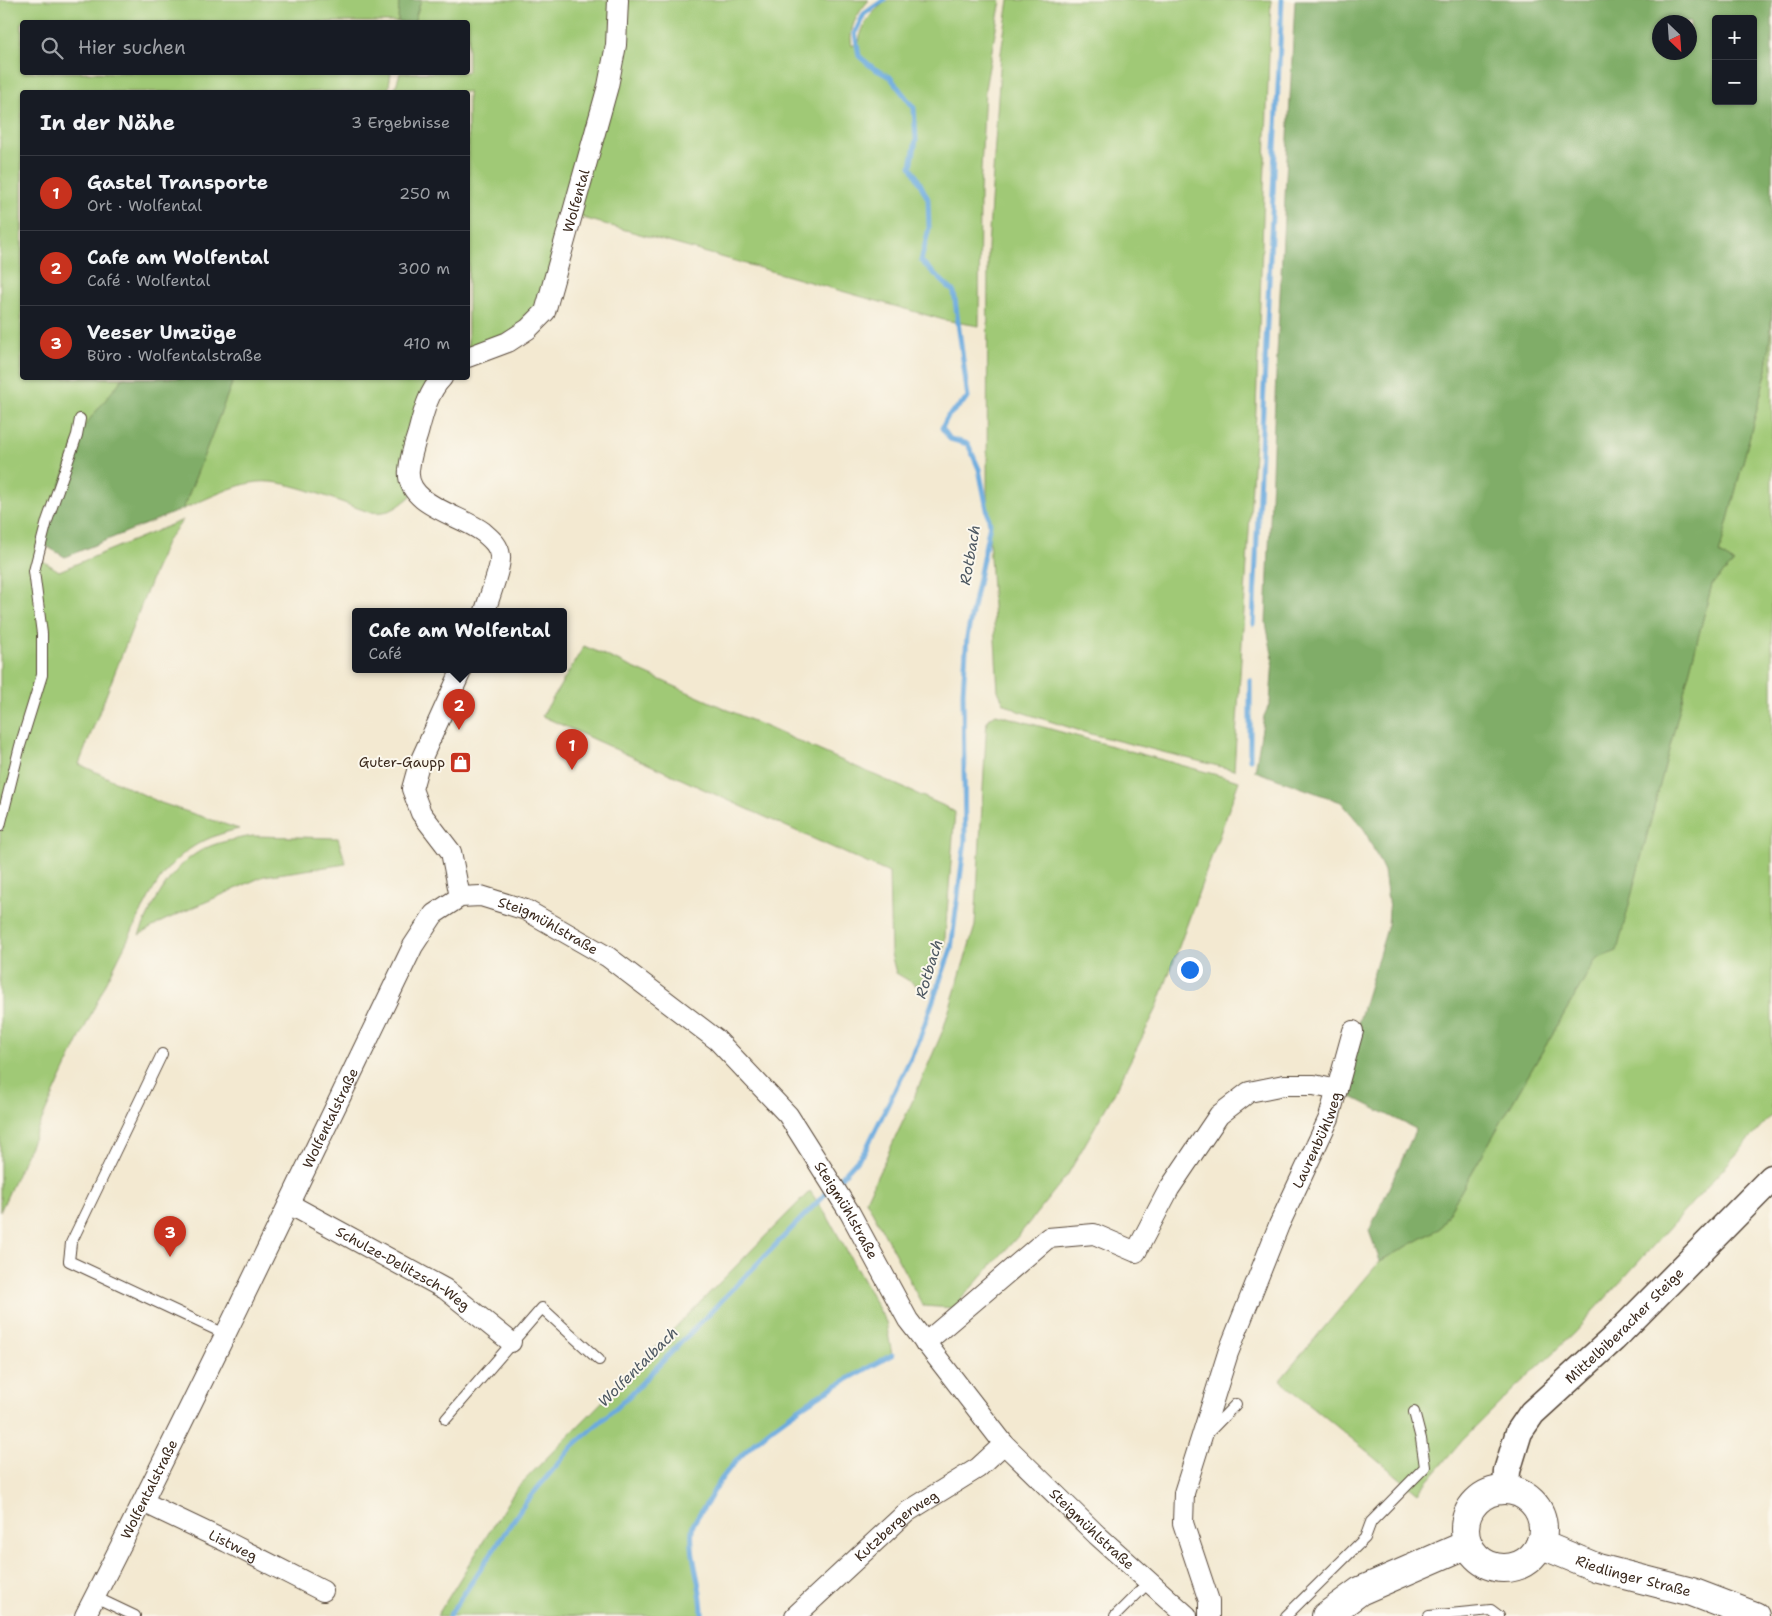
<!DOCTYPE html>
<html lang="de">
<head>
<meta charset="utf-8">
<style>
  :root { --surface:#171b24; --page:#242831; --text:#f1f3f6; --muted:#9ea1a6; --line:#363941; --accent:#c8321e }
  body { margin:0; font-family:"Shantell Sans",sans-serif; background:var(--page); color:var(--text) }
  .controls { position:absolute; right:15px; top:15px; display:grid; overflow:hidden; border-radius:5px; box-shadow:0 1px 4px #0004 }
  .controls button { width:45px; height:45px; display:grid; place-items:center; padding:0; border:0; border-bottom:1px solid var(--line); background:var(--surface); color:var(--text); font:25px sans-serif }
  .compass { position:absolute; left:1652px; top:15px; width:45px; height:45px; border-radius:50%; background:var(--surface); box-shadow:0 1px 4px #0004; rotate:155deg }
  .you { position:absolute; left:1189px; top:969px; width:18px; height:18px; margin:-12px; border:4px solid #fff; border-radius:50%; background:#1a73e8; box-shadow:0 0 0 8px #1a73e833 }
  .badge { display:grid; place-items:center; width:32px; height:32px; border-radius:50%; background:var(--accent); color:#fff; font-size:16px; font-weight:700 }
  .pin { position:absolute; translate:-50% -41px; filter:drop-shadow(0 1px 2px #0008) }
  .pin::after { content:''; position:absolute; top:26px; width:18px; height:15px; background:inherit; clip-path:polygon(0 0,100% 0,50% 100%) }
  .popup { position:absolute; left:352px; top:608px; width:215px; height:65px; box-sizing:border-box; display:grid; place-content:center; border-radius:5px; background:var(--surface); filter:drop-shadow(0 1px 4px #0005); font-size:16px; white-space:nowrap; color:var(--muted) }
  .popup b { font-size:19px; color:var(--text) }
  .popup::after { content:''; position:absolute; left:50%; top:100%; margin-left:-10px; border:10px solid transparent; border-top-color:var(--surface) }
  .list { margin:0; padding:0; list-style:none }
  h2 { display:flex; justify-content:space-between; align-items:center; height:65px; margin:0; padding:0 20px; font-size:21px }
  h2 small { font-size:16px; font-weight:400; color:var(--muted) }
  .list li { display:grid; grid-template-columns:32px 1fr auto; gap:15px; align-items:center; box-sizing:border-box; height:75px; padding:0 20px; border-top:1px solid var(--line) }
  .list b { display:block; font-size:19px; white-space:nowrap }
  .list p { margin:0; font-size:16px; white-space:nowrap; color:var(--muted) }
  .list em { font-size:16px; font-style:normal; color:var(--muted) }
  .icon { flex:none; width:28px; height:28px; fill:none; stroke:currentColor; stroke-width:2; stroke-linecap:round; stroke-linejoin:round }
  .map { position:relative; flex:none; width:1772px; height:1616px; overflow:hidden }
  .search { position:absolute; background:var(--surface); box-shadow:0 1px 4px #0004; left:20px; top:20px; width:450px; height:55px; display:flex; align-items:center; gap:12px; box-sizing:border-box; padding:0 18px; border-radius:5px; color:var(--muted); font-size:19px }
  .panel { position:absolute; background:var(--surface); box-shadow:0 1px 4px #0004; left:20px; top:90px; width:450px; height:290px; border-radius:5px }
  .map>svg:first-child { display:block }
</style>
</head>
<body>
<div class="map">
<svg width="1772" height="1616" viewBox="0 0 1772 1616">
  <rect width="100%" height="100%" fill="#fbf7ec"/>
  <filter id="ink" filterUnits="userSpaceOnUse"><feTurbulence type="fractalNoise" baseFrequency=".02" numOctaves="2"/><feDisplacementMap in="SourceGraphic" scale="10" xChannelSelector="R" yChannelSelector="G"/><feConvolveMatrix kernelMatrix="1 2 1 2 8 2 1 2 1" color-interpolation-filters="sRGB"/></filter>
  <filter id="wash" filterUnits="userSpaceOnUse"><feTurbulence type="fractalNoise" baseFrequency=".0096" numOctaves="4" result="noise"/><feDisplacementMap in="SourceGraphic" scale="20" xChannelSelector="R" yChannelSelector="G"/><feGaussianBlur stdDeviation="1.12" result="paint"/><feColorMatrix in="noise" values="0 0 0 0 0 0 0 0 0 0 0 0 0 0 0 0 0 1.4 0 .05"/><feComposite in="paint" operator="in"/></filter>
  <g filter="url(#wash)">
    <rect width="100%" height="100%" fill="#f3e9d1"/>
    <!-- green -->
    <path fill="#a0c976" stroke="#6e7a4a" d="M0,0H399L398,22H22V72L391,73L388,92H22V378H127L100,413L40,559L59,571L183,520L166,542L79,764L161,803L239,829C212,835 190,845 170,866C151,887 134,929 120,955C78,1039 39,1126 0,1212Z
      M421,0H613L611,45L549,290L527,325L468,351V92H394L400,73L468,72V22H414Z
      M623,0H869C857,14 848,28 852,46L859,42C862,24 872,11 888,0H1001L985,89L980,191L979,326L944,320L576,216Z
      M1009,0H1271L1255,436L1234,770L1087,733L1018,711L1004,703L998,691L987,504L988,247L1001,53Z
      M1772,310V1115L1573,1334L1517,1386L1462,1441L1418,1493L1280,1380L1380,1261L1439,1229L1596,959L1617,950L1712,584L1734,563L1719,554L1767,370Z
      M234,378H437L411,496C396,509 389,514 369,512C338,502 290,479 258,482C234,484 205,500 183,509Z
      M584,646L942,805L955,812L944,950L923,989L896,973L891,954L889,873L542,716Z
      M996,714L1239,781L1156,1010L1113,1095L1068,1174L1019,1235L953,1308L923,1306L866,1200L913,1100L943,1030L975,926L987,720Z
      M253,836L338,838L346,864L264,876L163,921L139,935C153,904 169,869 200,851C215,842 236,839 253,836Z
      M810,1191L829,1219L886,1322L892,1355C838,1384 780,1414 738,1459C726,1471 715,1488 707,1502C702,1510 693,1521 692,1529C689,1558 703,1587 702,1616H437L516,1489Z"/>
    <!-- forest -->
    <path fill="#80ad67" stroke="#5e6c42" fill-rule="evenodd" d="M399,0H421L414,22H398Z
      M1295,0H1772V310L1767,370L1719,554L1734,563L1712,584L1617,951L1596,959L1439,1229L1380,1261L1369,1231L1416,1129L1338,1090L1388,925L1389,909L1384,871L1364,829L1341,802L1255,771L1264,716L1270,703L1273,659L1266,623L1276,374ZM1716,19H1753V101H1716ZM1660,22H1690V52H1660Z
      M123,378H234L183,509L65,557L41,543L77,435Z"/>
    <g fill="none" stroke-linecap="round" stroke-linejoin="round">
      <!-- stream -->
      <path stroke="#6baade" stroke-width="5" d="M1253,624L1282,0
        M1250,680V759
        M836,1183L865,1151L918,1043L951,949L965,840L963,692L967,637L990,524L979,469L968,444L950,439L942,428L948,416L968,398L954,292L921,261L929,228L928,199L911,166L916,140L914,108L890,77L873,68L859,56L855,33L864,14L884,0
        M449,1616L525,1503L573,1446L628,1397L830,1189
        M702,1616C703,1587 689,1558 692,1529C693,1521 702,1510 707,1503C715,1488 726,1471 738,1459C780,1414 838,1384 892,1355"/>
    </g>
  </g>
  <g filter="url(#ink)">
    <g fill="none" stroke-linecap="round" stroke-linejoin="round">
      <defs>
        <path id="service" d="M0,826L20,746L42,675V634L34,571L47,521L77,435L80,419
          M162,1054L71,1243L69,1261L225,1334
          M446,1419L542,1308L599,1360
          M1206,1435L1236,1404
          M95,1597L135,1616
          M1115,1616L1149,1582
          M1286,1616L1365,1538L1371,1522L1425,1467L1421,1439L1414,1412
          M1429,1616L1491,1610L1499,1616"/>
        <g id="minor">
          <path id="s1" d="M468,357L508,342L528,329L545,312L608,86L616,45L618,0"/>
          <path d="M442,378C428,392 423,414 418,433C414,445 410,458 409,470C405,505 461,515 483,532C491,539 499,545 500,556C502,564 488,601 485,611"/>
          <path d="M460,897L451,852L421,813L412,789L419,764L462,669"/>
          <path id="s2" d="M289,1204L445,1289L511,1342"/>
          <path d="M925,1343L1048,1238L1094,1234L1136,1252L1169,1189L1219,1115L1249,1092L1284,1085H1314L1337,1090"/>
          <path id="s3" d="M143,1502L227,1542L323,1591"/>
          <path id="s4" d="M85,1616C198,1395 305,1170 413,946L434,914L460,897L481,896L526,910L608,957L717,1040L788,1115L850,1213L908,1320L1004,1444L1097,1535L1187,1616"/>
          <path id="s5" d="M795,1616L907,1512L978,1468L1004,1444"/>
          <path id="s6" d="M1209,1616V1601L1183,1523L1184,1493L1228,1353L1279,1225L1329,1118L1353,1031"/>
        </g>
        <g id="tertiary">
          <path id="s7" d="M1506,1490L1507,1471L1519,1432L1532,1413L1613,1339L1772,1178"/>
        </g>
        <g id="primary">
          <circle cx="1504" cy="1529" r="39"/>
          <path id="s8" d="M1540,1544L1598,1568L1692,1592L1755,1616"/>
          <path d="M1326,1616L1360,1591L1468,1544"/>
        </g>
      </defs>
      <!-- service casing -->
      <use href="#service" stroke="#574739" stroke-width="12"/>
      <!-- minor casing -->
      <use href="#minor" stroke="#574739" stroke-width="22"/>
      <!-- tertiary casing -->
      <use href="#tertiary" stroke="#574739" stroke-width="29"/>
      <!-- primary casing -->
      <use href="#primary" stroke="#574739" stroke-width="30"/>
      <!-- service -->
      <use href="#service" stroke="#fff" stroke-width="10"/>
      <!-- minor -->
      <use href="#minor" stroke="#fff" stroke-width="20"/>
      <!-- tertiary -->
      <use href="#tertiary" stroke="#fff" stroke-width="26"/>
      <!-- primary -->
      <use href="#primary" stroke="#fff" stroke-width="28"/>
    </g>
  </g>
  <!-- icons -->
  <defs>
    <symbol id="shop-square" viewBox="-11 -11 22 22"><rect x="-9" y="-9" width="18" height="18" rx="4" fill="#c8321e" stroke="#fbf7ec"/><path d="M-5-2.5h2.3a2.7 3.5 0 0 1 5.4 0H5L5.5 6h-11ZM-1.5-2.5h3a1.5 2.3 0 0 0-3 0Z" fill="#fff"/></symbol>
  </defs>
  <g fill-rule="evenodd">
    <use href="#shop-square" x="448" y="750" width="25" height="25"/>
  </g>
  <g text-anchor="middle" stroke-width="4" stroke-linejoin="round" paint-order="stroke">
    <!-- street labels -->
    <g font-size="14" fill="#3b2a1e" stroke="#fbf7ec">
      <text dy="5" stroke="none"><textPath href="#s1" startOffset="206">Wolfental</textPath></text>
      <text dy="5" stroke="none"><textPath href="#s4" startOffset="910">Steigmühlstraße</textPath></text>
      <text dy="5" stroke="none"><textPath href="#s4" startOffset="555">Wolfentalstraße</textPath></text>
      <text dy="5" stroke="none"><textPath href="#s6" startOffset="505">Laurenbühlweg</textPath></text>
      <text dy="5" stroke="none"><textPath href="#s4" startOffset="1330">Steigmühlstraße</textPath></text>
      <text dy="5" stroke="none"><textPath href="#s2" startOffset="131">Schulze-Delitzsch-Weg</textPath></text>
      <text dy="5" stroke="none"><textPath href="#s7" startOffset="210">Mittelbiberacher Steige</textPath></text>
      <text dy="5" stroke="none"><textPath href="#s4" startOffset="142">Wolfentalstraße</textPath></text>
      <text dy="5" stroke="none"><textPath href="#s5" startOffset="136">Kutzbergerweg</textPath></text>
      <text dy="5" stroke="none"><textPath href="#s4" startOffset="1735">Steigmühlstraße</textPath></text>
      <text dy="5" stroke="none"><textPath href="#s3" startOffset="100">Listweg</textPath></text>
      <text dy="5" stroke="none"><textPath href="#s8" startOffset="99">Riedlinger Straße</textPath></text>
    </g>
    <!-- poi labels -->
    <g font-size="14" fill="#3b2a1e" stroke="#fbf7ec" text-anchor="end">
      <text x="445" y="767">Guter-Gaupp</text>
    </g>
    <!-- water labels -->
    <g font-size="15" font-style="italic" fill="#4c5761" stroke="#fbf7ec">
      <text transform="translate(970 555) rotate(-80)" y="5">Rotbach</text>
      <text transform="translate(929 969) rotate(-73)" y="5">Rotbach</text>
      <text transform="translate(638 1367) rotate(-45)" y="5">Wolfentalbach</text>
    </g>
  </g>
</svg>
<div class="controls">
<button>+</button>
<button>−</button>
</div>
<svg class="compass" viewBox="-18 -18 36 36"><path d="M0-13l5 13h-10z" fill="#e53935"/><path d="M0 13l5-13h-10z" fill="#9ea1a6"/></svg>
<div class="you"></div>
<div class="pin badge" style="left:572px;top:770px">1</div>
<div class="pin badge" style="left:459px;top:730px">2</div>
<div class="popup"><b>Cafe am Wolfental</b>Café</div>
<div class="pin badge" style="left:170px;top:1257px">3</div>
<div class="search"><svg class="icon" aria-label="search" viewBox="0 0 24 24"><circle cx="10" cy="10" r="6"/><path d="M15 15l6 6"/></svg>Hier suchen</div>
<section class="panel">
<h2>In der Nähe<small>3 Ergebnisse</small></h2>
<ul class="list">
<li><span class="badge">1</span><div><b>Gastel Transporte</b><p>Ort · Wolfental</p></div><em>250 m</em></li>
<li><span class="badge">2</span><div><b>Cafe am Wolfental</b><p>Café · Wolfental</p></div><em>300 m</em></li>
<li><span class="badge">3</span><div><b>Veeser Umzüge</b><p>Büro · Wolfentalstraße</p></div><em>410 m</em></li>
</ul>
</section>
</div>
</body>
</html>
